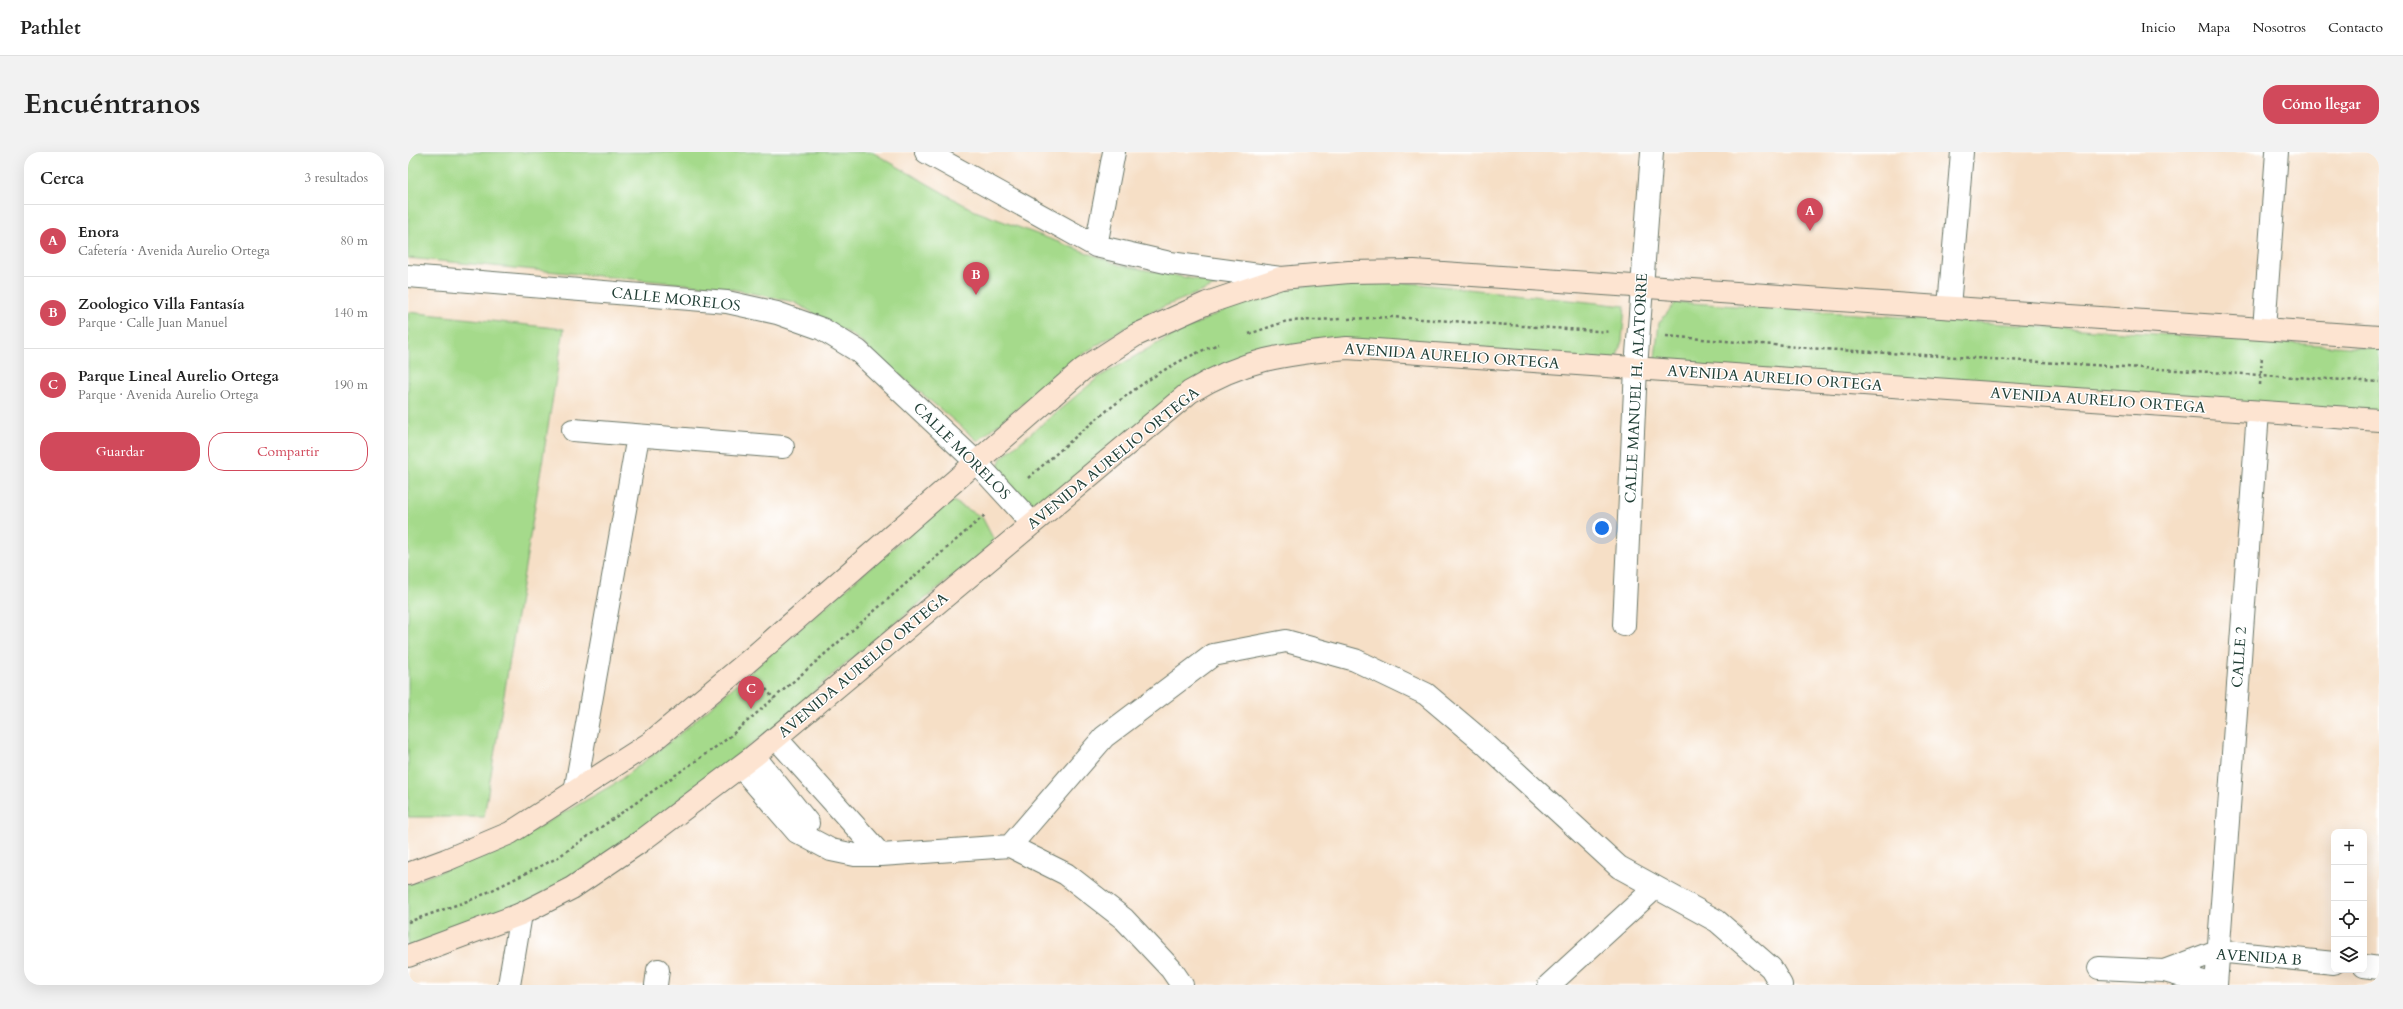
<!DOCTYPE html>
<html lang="es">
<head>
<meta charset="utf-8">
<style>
  :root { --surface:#fff; --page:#f2f2f2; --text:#222; --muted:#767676; --line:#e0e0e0; --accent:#d1495b }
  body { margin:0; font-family:Cardo,serif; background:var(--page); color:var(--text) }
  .controls { position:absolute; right:12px; bottom:12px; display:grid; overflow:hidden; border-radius:8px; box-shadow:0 4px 16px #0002 }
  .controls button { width:36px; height:36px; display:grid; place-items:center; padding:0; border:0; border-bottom:1px solid var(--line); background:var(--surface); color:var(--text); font:20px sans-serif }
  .you { position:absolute; left:1194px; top:376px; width:14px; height:14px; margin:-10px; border:3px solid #fff; border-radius:50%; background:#1a73e8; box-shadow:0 0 0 6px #1a73e833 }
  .badge { display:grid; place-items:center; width:26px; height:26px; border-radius:50%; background:var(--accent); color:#fff; font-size:13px; font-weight:700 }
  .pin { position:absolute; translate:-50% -33px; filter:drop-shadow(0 1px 2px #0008) }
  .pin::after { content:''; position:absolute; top:21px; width:14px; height:12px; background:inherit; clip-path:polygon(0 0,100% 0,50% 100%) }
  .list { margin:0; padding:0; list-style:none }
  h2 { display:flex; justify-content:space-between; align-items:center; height:52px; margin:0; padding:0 16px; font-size:17px }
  h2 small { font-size:13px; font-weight:400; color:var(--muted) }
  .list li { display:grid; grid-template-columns:26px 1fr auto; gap:12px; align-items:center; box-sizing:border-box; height:72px; padding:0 16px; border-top:1px solid var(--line) }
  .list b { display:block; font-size:15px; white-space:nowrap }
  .list p { margin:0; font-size:13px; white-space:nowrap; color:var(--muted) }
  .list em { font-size:13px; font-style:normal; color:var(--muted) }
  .actions { display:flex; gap:8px; padding:12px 16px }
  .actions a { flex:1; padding:9px 0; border:1px solid var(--accent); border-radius:16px; text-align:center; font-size:14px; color:var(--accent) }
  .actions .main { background:var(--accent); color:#fff }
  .icon { flex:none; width:22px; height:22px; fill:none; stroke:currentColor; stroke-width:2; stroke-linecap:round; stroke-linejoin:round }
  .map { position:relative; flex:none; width:1971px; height:833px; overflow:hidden; border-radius:16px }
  header { display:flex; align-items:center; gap:24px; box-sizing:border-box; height:56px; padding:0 20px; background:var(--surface); border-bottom:1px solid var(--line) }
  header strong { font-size:19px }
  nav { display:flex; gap:22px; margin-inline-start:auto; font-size:14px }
  .intro { display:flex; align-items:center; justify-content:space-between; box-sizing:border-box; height:96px; padding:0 24px }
  h1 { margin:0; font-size:28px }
  .button { padding:10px 18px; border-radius:16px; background:var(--accent); color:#fff; font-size:14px; font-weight:700 }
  main { display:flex; gap:24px; padding:0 24px }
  aside { flex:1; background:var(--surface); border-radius:16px; box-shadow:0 4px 16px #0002 }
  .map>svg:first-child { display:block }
</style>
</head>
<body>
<header>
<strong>Pathlet</strong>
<nav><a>Inicio</a><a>Mapa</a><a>Nosotros</a><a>Contacto</a></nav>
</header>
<div class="intro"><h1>Encuéntranos</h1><a class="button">Cómo llegar</a></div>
<main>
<aside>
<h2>Cerca<small>3 resultados</small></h2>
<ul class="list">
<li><span class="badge">A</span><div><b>Enora</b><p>Cafetería · Avenida Aurelio Ortega</p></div><em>80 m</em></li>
<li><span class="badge">B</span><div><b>Zoologico Villa Fantasía</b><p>Parque · Calle Juan Manuel</p></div><em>140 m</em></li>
<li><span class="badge">C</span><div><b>Parque Lineal Aurelio Ortega</b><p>Parque · Avenida Aurelio Ortega</p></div><em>190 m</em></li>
</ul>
<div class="actions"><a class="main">Guardar</a><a>Compartir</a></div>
</aside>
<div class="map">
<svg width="1971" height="833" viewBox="0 0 1971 833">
  <rect width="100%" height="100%" fill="#fff"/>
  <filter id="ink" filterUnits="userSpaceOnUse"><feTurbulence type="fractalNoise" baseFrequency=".025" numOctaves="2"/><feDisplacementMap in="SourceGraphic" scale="8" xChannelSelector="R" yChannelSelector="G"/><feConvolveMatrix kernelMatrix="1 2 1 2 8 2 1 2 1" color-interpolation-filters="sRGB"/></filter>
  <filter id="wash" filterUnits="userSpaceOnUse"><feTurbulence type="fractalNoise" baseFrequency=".012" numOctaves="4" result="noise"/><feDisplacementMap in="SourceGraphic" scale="16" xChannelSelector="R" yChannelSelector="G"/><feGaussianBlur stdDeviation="0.9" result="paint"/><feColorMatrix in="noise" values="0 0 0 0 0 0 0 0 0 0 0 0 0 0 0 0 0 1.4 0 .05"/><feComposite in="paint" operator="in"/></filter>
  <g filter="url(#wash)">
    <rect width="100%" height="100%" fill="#f6dfc6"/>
    <!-- green -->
    <path fill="#a5da8b" stroke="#628c60" d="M0,0H464L567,59L712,113L812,132L745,159L673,203L570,289L447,185L386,150L319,136L0,106Z
      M994,130L1217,154L1214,189L1206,213L936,195L833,212L629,364L589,317L593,306L691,225L757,187L837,148L894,133Z
      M1268,150L1971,197V266L1249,216L1247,206L1251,171Z
      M0,160L156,177L76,665H0Z
      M545,349L574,365L587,390L433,515L370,572L206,698L127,746L0,796V732L98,694L208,631L268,585L517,368Z"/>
  </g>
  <g filter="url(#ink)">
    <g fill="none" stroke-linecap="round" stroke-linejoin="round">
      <defs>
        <path id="street" d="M518,0L688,94L762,111L873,126
          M688,94L706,0
          M0,124L319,150L369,161L414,177L450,199L567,309L624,371
          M1541,155L1554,0
          M1856,177L1869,0
          M165,278L375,295
          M1216,473L1228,216L1244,0
          M368,586L473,703
          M346,604L400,671
          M333,615L389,680L423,698L447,703H473L602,694L696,585L805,503L878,489L947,508L1018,542L1075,590L1211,715L1309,769L1363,816L1373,833
          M167,640L230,284
          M602,694L658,722L716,767L763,817L774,833
          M1956,814L1971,816
          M1691,816L1756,819L1807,833
          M1756,819L1809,799L1926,811
          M101,833L113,762
          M248,833L250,818
          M1141,833L1247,736
          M1808,833L1850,260"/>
        <path id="secondary" d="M0,722L38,708L102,681L242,591L337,512L675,217L728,183L799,151L873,126L941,120L1006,119L1971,185
          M0,804L113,762L164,736L232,690L346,604L782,240C836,207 877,202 939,196L1971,268"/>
      </defs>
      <!-- street casing -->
      <use href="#street" stroke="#6a7667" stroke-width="24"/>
      <!-- secondary casing -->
      <use href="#secondary" stroke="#6a7667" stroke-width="24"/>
      <!-- path -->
      <path stroke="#6a7667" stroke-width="2.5" stroke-dasharray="3 3" stroke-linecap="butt" d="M940,167L984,165L1203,180
        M841,182L879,169L933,167
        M1258,184L1414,197L1971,230
        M1852,233L1854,204
        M620,326C679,276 737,218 811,192
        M354,532L366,547
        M0,770L68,746L149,706L319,587L578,362"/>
      <!-- street -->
      <use href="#street" stroke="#fff" stroke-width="22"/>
      <!-- secondary -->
      <use href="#secondary" stroke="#fde4d1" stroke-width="22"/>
    </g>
  </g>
  <g text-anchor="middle" stroke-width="3" stroke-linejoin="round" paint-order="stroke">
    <!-- street labels -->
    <g font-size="15" fill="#1f3d34" stroke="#fff">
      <text transform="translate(268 147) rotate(6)" y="5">CALLE MORELOS</text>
      <text transform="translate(1044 204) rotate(4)" y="5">AVENIDA AURELIO ORTEGA</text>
      <text transform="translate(1367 226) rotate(4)" y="5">AVENIDA AURELIO ORTEGA</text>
      <text transform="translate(1228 236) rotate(-87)" y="5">CALLE MANUEL H. ALATORRE</text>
      <text transform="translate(1690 248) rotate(4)" y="5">AVENIDA AURELIO ORTEGA</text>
      <text transform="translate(554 299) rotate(45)" y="5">CALLE MORELOS</text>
      <text transform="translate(705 306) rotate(-39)" y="5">AVENIDA AURELIO ORTEGA</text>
      <text transform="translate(1831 505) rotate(-86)" y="5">CALLE 2</text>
      <text transform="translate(455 513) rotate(-40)" y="5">AVENIDA AURELIO ORTEGA</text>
      <text transform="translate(1851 805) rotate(4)" y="5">AVENIDA B</text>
    </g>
  </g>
</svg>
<div class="controls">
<button>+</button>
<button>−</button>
<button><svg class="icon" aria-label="locate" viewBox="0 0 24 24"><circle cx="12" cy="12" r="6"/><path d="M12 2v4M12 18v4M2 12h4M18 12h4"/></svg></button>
<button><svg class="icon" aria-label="layers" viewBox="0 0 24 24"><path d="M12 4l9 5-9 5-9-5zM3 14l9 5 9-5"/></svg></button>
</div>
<div class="you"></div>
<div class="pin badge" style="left:1402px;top:79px">A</div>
<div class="pin badge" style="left:568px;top:143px">B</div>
<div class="pin badge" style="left:343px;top:557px">C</div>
</div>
</main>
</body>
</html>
